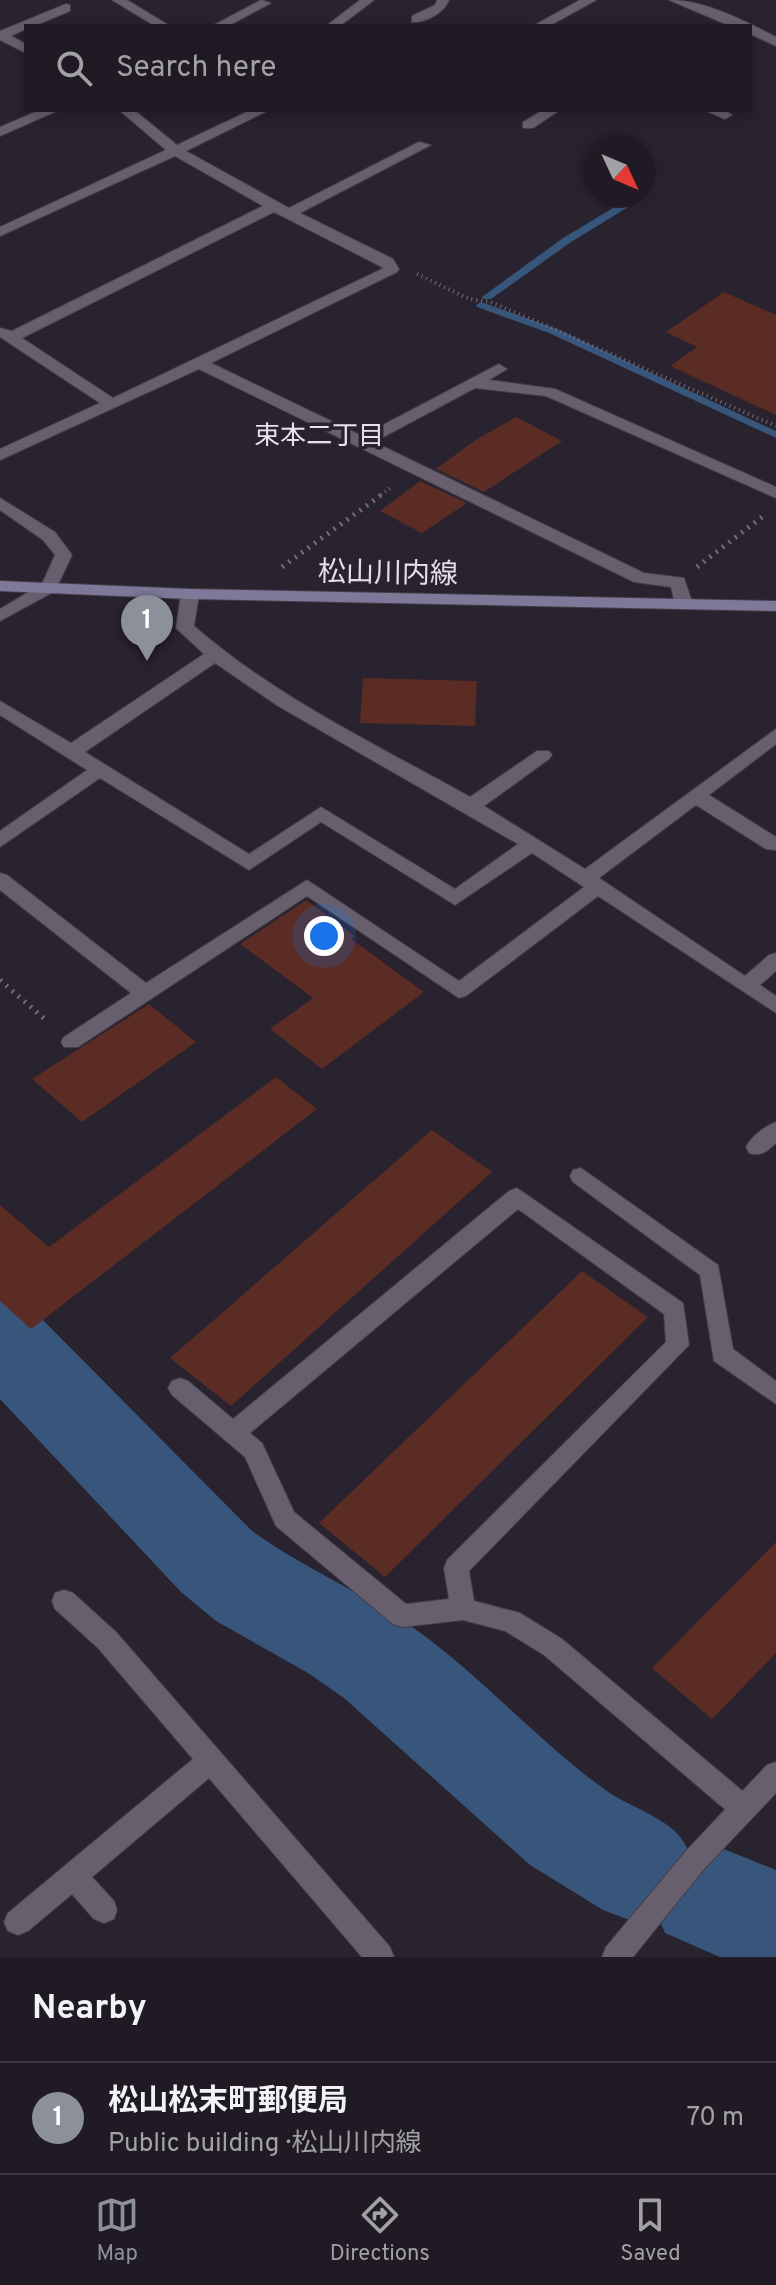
<!DOCTYPE html>
<html lang="en">
<head>
<meta charset="utf-8">
<style>
  :root { --surface:#1f1a23; --page:#27232b; --text:#f1f3f6; --muted:#a1a1a6; --line:#3c3841; --accent:#8c9099 }
  body { margin:0; font-family:Overpass,"Noto Sans JP",sans-serif; background:var(--page); color:var(--text) }
  .compass { position:absolute; left:584px; top:136px; width:72px; height:72px; border-radius:50%; background:var(--surface); box-shadow:0 4px 12px #0003; rotate:134deg }
  .you { position:absolute; left:324px; top:936px; width:28px; height:28px; margin:-20px; border:6px solid #fff; border-radius:50%; background:#1a73e8; box-shadow:0 0 0 12px #1a73e833 }
  .badge { display:grid; place-items:center; width:52px; height:52px; border-radius:50%; background:var(--accent); color:#fff; font-size:26px; font-weight:700 }
  .pin { position:absolute; translate:-50% -66px; filter:drop-shadow(0 2px 4px #0008) }
  .pin::after { content:''; position:absolute; top:42px; width:28px; height:24px; background:inherit; clip-path:polygon(0 0,100% 0,50% 100%) }
  .list { margin:0; padding:0; list-style:none }
  h2 { display:flex; justify-content:space-between; align-items:center; height:104px; margin:0; padding:0 32px; font-size:34px }
  h2 small { font-size:26px; font-weight:400; color:var(--muted) }
  .list li { display:grid; grid-template-columns:52px 1fr auto; gap:24px; align-items:center; box-sizing:border-box; height:112px; padding:0 32px; border-top:2px solid var(--line) }
  .list b { display:block; font-size:30px; white-space:nowrap }
  .list p { margin:0; font-size:26px; white-space:nowrap; color:var(--muted) }
  .list em { font-size:26px; font-style:normal; color:var(--muted) }
  .icon { flex:none; width:44px; height:44px; fill:none; stroke:currentColor; stroke-width:2; stroke-linecap:round; stroke-linejoin:round }
  .map { position:relative; flex:none; width:776px; height:1957px; overflow:hidden }
  .search { position:absolute; background:var(--surface); box-shadow:0 4px 12px #0003; left:24px; right:24px; top:24px; height:88px; display:flex; align-items:center; gap:20px; box-sizing:border-box; padding:0 28px; border-radius:0px; color:var(--muted); font-size:30px }
  .sheet { height:216px; background:var(--surface) }
  nav { display:flex; justify-content:space-around; align-items:center; box-sizing:border-box; height:112px; border-top:2px solid var(--line); background:var(--surface); font-size:22px; color:var(--muted) }
  nav a { display:grid; justify-items:center; gap:4px }
  nav .on { color:var(--accent) }
  .map>svg:first-child { display:block }
</style>
</head>
<body>
<div class="map">
<svg width="776" height="1957" viewBox="0 0 776 1957">
  <rect width="100%" height="100%" fill="#29222f"/>
  <g fill="none" stroke-linecap="round" stroke-linejoin="round">
    <!-- stream -->
    <path fill="#38567b" fill-rule="evenodd" d="M644,195L645,196L643,198L571,242L491,299H483L482,297L563,238L633,196Z
      M481,302L557,329L776,431V438L549,333L477,307L476,305Z"/>
    <!-- river -->
    <path fill="#38567b" fill-rule="evenodd" d="M0,1298L33,1310L251,1530C304,1569 365,1593 418,1631C484,1679 538,1741 604,1789C629,1808 674,1818 687,1848L704,1841L776,1870V1957H720L665,1933L659,1919L642,1925L603,1910L530,1865L344,1698L308,1673L216,1621L181,1592L0,1399Z"/>
  </g>
  <!-- building -->
  <path fill="#5a2c23" d="M724,292L776,315V415L670,366L697,347L666,332Z
    M516,417L562,441L484,492L436,469L474,441Z
    M420,481L467,503L422,533L380,511Z
    M363,678L477,681L475,726L360,723Z
    M306,900L355,936L351,939L424,992L322,1069L270,1029L313,998L240,944Z
    M149,1004L196,1042L82,1122L32,1079Z
    M276,1077L317,1109L31,1329L0,1301V1205L49,1247Z
    M432,1130L492,1172L231,1406L170,1358Z
    M582,1271L648,1317L385,1577L319,1523Z
    M776,1542V1653L712,1719L652,1668Z"/>
  <g fill="none" stroke-linecap="round" stroke-linejoin="round">
    <defs>
      <path id="service" d="M517,1188L683,1303L689,1345L469,1571L474,1601L520,1613L562,1639L752,1799L756,1808L752,1817L743,1821L734,1817L544,1655L505,1631L463,1620L402,1627L393,1624L276,1526L245,1457L172,1395L168,1388L172,1381L180,1378L188,1381L233,1419L509,1191ZM518,1209L664,1314L666,1342L447,1560L444,1568L449,1599L406,1604L294,1512L262,1443L250,1433Z"/>
      <path id="minor" d="M112,0H127L170,26H155Z
        M261,0L271,3L228,26H212Z
        M360,0H374L340,26H326Z
        M437,0H449C444,13 426,23 412,22V16L435,5Z
        M580,0H596L549,26H533Z
        M669,0C705,0 745,21 776,37V46L750,34V26H730Z
        M66,4L70,5V11L34,26H26V29L11,36L26,44V53L0,40V31Z
        M40,110H59L0,136V127Z
        M119,110H134L177,145L251,110H269L186,151L289,208L419,142L431,145L300,213L393,259L399,269L397,272L211,363L362,436L499,364L507,369L489,380L555,389L776,487V498L546,396L475,388L374,442L644,573L684,578L693,604L684,609L675,604L671,587L634,582L199,369L0,460V449L100,403L0,337V328L12,331L263,206L175,156L0,236V227L166,150ZM274,212L384,268L113,398L22,338Z
        M543,110H560L533,128H523V122Z
        M704,110H724L732,115L725,119Z
        M0,498L55,532L72,555L55,591L0,621V609L42,584L55,555L43,540L0,510Z
        M190,589L199,594L194,626C277,698 375,744 470,797L537,751H549L552,755L549,759L484,806L585,869L776,729V744L709,795L776,837V850L766,849L696,805L599,878L745,976L769,955L776,953V971L760,985L776,996V1013L598,896L466,996L459,998L307,896L78,1047H64L61,1042L64,1037L131,993L0,890V873L7,875L146,983L307,880L459,981L584,887L532,853L455,905L321,822L249,870L100,778L0,847V831L87,770L0,715V701L71,743L204,654L176,628L181,594ZM215,663L278,706L518,844L455,889L321,807L249,854L85,752Z
        M776,1122V1143C767,1151 762,1157 749,1153L746,1147C752,1136 765,1126 776,1122Z
        M581,1168L718,1265L733,1349L776,1381V1404L714,1361L700,1275L573,1182L570,1176L573,1170Z
        M64,1590L73,1593L116,1632L390,1947L394,1957H362L209,1778L92,1877L114,1901L117,1910L114,1919L104,1923L94,1919L72,1894L28,1931L18,1935L8,1931L4,1922L8,1913L193,1759L98,1648L55,1609L52,1601L55,1593Z
        M776,1762V1793L704,1869L633,1957H602L606,1947L686,1851L767,1765Z"/>
      <path id="secondary" d="M0,581L190,589L776,601V611L190,599L0,591Z"/>
    </defs>
    <!-- service casing -->
    <use href="#service" stroke="#443e49" stroke-width="2"/>
    <!-- minor casing -->
    <use href="#minor" stroke="#443e49" stroke-width="2"/>
    <!-- secondary casing -->
    <use href="#secondary" stroke="#443e49" stroke-width="2"/>
    <!-- path-far1 -->
    <path stroke="#746d79" stroke-width="4" stroke-dasharray="1 4" stroke-linecap="butt" d="M417,274L469,299L490,302L531,319L776,426
      M381,495L390,488"/>
    <!-- path -->
    <path stroke="#746d79" stroke-width="5" stroke-dasharray="2 6" stroke-linecap="butt" d="M282,567L384,493
      M697,567L762,517
      M0,980L47,1021"/>
    <!-- service -->
    <use href="#service" fill="#675f6e" fill-rule="evenodd"/>
    <!-- minor -->
    <use href="#minor" fill="#675f6e" fill-rule="evenodd"/>
    <!-- secondary -->
    <use href="#secondary" fill="#7e7899" fill-rule="evenodd"/>
  </g>
  <g text-anchor="middle" stroke-width="7" stroke-linejoin="round" paint-order="stroke">
    <!-- far-neighbourhood labels -->
    <g font-size="26" fill="#e9e0f1" stroke="#29222f">
      <text x="319" y="444">束本二丁目</text>
    </g>
    <!-- street labels -->
    <g font-size="28" fill="#e3dee7" stroke="#29222f">
      <text transform="translate(388 572) rotate(1)" y="10">松山川内線</text>
    </g>
  </g>
</svg>
<svg class="compass" viewBox="-18 -18 36 36"><path d="M0-13l5 13h-10z" fill="#e53935"/><path d="M0 13l5-13h-10z" fill="#a1a1a6"/></svg>
<div class="you"></div>
<div class="pin badge" style="left:147px;top:661px">1</div>
<div class="search"><svg class="icon" aria-label="search" viewBox="0 0 24 24"><circle cx="10" cy="10" r="6"/><path d="M15 15l6 6"/></svg>Search here</div>
</div>
<section class="sheet">
<h2>Nearby<small></small></h2>
<ul class="list">
<li><span class="badge">1</span><div><b>松山松末町郵便局</b><p>Public building · 松山川内線</p></div><em>70 m</em></li>
</ul>
</section>
<nav>
<a class="on"><svg class="icon" aria-label="map" viewBox="0 0 24 24"><path d="M3 6l6-2 6 2 6-2v14l-6 2-6-2-6 2zM9 4v14M15 6v14"/></svg>Map</a>
<a><svg class="icon" aria-label="directions" viewBox="0 0 24 24"><path d="M12 3l9 9-9 9-9-9zM9 14v-3h6M13 9l2 2-2 2"/></svg>Directions</a>
<a><svg class="icon" aria-label="saved" viewBox="0 0 24 24"><path d="M7 4h10v16l-5-4-5 4z"/></svg>Saved</a>
</nav>
</body>
</html>
